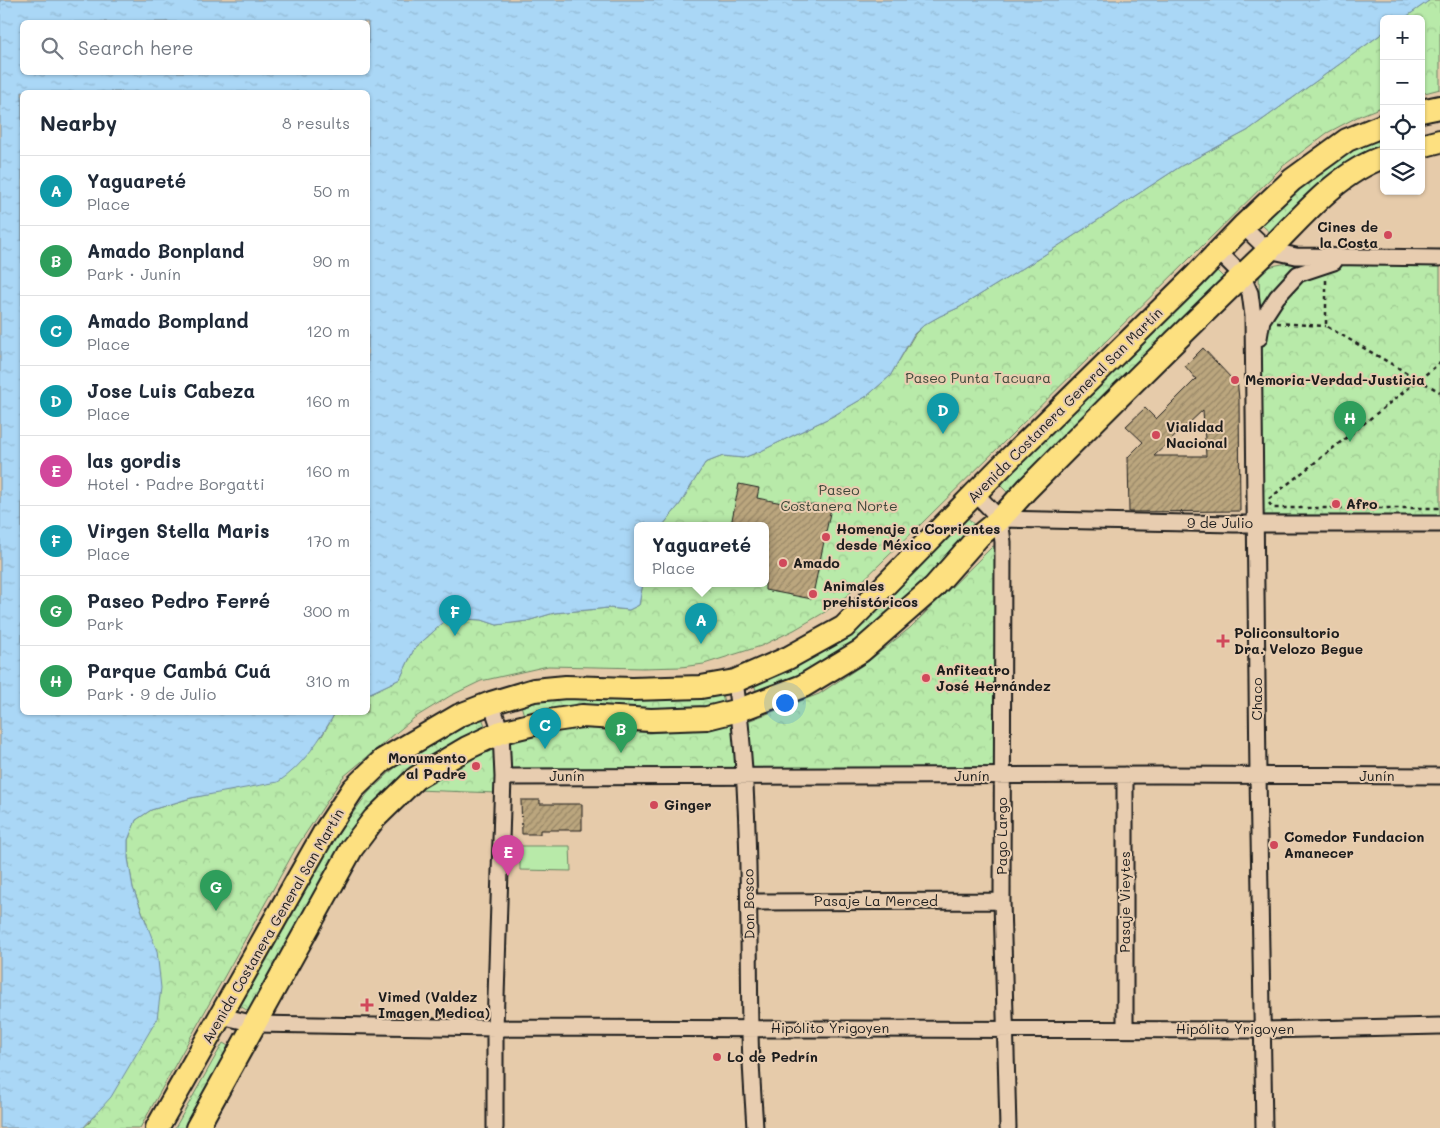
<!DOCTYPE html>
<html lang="en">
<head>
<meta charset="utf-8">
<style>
  :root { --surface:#fff; --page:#f2f2f3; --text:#1f2937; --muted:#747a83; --line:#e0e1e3; --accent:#d1495b }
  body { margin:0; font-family:Mali,sans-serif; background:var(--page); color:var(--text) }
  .controls { position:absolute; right:15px; top:15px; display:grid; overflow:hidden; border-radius:8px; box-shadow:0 1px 4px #0004 }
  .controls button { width:45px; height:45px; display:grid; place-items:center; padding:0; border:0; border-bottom:1px solid var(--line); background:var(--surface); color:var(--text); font:25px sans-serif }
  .you { position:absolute; left:784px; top:702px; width:18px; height:18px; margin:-12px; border:4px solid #fff; border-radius:50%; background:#1a73e8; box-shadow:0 0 0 8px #1a73e833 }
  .badge { display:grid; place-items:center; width:32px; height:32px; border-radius:50%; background:var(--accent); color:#fff; font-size:16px; font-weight:700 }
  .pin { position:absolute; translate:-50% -41px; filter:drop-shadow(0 1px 2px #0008) }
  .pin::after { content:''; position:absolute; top:26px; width:18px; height:15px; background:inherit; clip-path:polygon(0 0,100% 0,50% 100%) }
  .popup { position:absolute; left:634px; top:522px; width:135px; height:65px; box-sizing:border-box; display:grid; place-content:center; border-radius:8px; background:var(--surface); filter:drop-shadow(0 1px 4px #0005); font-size:16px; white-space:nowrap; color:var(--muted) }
  .popup b { font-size:19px; color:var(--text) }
  .popup::after { content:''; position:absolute; left:50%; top:100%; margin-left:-10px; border:10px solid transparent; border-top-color:var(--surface) }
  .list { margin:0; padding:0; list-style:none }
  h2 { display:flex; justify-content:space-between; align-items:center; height:65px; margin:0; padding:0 20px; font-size:21px }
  h2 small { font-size:16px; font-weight:400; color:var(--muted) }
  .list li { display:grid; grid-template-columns:32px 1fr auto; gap:15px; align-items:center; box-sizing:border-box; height:70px; padding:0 20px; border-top:1px solid var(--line) }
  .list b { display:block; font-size:19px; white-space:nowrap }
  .list p { margin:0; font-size:16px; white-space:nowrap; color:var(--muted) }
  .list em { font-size:16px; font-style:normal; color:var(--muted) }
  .icon { flex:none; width:28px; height:28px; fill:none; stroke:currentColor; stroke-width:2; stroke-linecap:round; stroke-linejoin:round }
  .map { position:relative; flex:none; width:1440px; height:1128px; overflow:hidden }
  .search { position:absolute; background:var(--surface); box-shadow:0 1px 4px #0004; left:20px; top:20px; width:350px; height:55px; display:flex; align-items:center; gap:12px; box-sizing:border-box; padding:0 18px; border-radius:8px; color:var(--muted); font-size:19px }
  .panel { position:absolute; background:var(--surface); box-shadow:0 1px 4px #0004; left:20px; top:90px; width:350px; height:625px; border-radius:8px }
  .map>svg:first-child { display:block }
</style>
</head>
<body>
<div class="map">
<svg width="1440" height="1128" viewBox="0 0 1440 1128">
  <defs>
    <pattern id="park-crowns" width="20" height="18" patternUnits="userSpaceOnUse" patternTransform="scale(1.25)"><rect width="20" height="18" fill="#b8eaa9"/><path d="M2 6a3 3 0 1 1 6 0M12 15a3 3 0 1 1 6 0" fill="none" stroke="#9ec891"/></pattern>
    <pattern id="water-ripples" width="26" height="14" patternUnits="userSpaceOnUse" patternTransform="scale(1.25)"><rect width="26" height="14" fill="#aad7f6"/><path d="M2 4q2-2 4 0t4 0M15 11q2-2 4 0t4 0" fill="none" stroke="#92b8d2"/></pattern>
    <pattern id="building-hatch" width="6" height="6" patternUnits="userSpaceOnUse" patternTransform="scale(1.25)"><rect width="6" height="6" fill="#bba67e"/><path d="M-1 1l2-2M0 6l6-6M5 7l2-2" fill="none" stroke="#978666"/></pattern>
  </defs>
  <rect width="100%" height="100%" fill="#e6cbaa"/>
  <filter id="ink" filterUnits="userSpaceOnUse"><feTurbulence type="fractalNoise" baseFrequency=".02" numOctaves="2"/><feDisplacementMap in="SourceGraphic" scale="10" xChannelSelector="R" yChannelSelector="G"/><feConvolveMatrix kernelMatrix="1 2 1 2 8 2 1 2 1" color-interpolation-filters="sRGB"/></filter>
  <g filter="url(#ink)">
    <!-- park -->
    <path fill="url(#park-crowns)" stroke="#6a8362" d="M1430,0H1440V89L1421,94V19H1403Z
      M1384,32V106L1359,116L1327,133L1283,166L920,525L849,594L825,612L794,630L761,646L704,664L681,667L643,668L548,666L481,681L450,696L414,718L343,777L296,848L140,1128H83L90,1122L147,924L133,888L128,858V840L136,820L151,810L191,798L234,789L322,736L335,713L368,712V694L400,679L414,649L445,621L464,619L482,620L497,625L527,621L554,613L609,608L629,610L639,605L643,583H765V525H663L680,504L705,463L723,456L743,458L761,451L833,416L867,396L890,376L915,334L924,325L940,316L960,307L1041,257L1181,166L1247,131Z
      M1384,134V151L1274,236L1262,225L1310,178L1352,149Z
      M1290,263H1316L1260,315L1259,274C1267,265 1278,265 1290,263Z
      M1350,263L1440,264V516L1261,515L1260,369L1263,334L1271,313L1297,281L1331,266Z
      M1216,270L1227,281L1010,495L999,484Z
      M967,517L977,528L919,586L842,653L803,675L757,694L753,680L796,661Z
      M993,546L1000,549L998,772L750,773L748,721L819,694L870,660L910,628Z
      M721,688L724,703L700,711L525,719L521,705L550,697L608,695L655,700L692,698Z
      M481,715L487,731L404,781L253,1014L240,1006L334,838L368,793L402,761Z
      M732,721L736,772L507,771L506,735L588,726L649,733L686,730Z
      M490,747L496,750V793L416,790Z
      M223,1043L237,1051L193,1128H175Z"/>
    <!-- pitch -->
    <path fill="#b8eaa9" stroke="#6a8362" d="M520,846H570L571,871L520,870Z"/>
    <!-- water -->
    <path fill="url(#water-ripples)" stroke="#718c9f" fill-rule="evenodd" d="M0,0H1430L1403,19H1384V32L1247,131L1181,166L1041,257L960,307L940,316L924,325L914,334L890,376L867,396L833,416L761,451L743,458L723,456L705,463L680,504L663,525H637V583H643L639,605L629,610L609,608L554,613L527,621L497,625L482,620L464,619L445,621L414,649L400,679L368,694V92H22V712L335,713C321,738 303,766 278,782L191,798L151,810L136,820L128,840V858L133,888L157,951L161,988L157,1019L111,1097L83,1128H0ZM22,22H368V72H22Z"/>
    <!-- building -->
    <path fill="url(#building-hatch)" stroke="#1c1c1c" fill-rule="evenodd" d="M1203,348L1232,379H1237L1239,399L1240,511L1129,512L1128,457L1143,442L1126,426L1145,408L1156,419L1196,379L1185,366ZM1203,410L1206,456H1154Z
      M739,484L759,488L757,498L797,506V502L831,508L812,599L765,590V525H731Z
      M521,800H540V804H582V830H540V834H522Z"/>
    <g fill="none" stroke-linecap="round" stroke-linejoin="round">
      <defs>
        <path id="minor" d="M1243,226L1268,250L1296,256L1440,258
          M1218,251L1242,275L1250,293L1253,316L1258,775L1264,1128
          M1259,338L1262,320L1277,297L1298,274L1334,262
          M976,494L1000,519L1003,542L1002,901L1008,1128
          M1000,519L1234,524H1440
          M735,681C751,795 748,911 750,1026C750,1060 753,1094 755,1128
          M491,703L501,732L503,777L495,1028V1128
          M503,777L1161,775L1440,776
          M749,902L1002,901
          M221,1016L255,1024L495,1028L1262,1030L1440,1026
          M1125,1029V775"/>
        <path id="primary" d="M1421,111L1440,107
          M1421,146L1440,141
          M157,1128L324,833L353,789L383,760L460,715L491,703L534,690L566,687L632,689L701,687L735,681L788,658L844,627L1004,464L1194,277L1243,226L1292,180L1347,140L1384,125
          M197,1128L352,848L374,819L416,778L467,748L501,732L542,722L582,716L651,720L707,718L739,710L803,686L861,651L934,587L979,536L1000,519L1027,489C1106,409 1185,330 1267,252C1300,219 1338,172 1384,157"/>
      </defs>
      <!-- minor casing -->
      <use href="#minor" stroke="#1c1c1c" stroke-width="19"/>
      <!-- primary casing -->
      <use href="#primary" stroke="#1c1c1c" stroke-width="26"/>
      <!-- path -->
      <path stroke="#1c1c1c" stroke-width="2.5" stroke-dasharray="4 4" stroke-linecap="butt" d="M1326,280V326L1440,392
        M1277,323L1326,326
        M1269,499L1440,363
        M1269,503L1273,508H1440"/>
      <!-- minor -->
      <use href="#minor" stroke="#e8cdb0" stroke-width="15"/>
      <!-- primary -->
      <use href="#primary" stroke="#fde080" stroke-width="22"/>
    </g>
  </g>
  <!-- markers -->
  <g fill="#d1495b" stroke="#e8cdb0" stroke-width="2">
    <circle cx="1388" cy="235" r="5"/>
    <circle cx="1235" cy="380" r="5"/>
    <circle cx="1156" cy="435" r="5"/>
    <circle cx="1336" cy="504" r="5"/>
    <circle cx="826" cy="537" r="5"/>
    <circle cx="783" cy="563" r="5"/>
    <circle cx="813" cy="594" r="5"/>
    <path d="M1220.5 633.5h5v5h5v5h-5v5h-5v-5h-5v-5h5z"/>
    <circle cx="926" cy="678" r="5"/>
    <circle cx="476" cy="766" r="5"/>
    <circle cx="654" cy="805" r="5"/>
    <circle cx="1274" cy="845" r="5"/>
    <path d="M364.5 997.5h5v5h5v5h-5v5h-5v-5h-5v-5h5z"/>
    <circle cx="717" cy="1057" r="5"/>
  </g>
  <g text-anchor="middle" stroke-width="4" stroke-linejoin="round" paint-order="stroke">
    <!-- poi labels -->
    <g font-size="14" font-weight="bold" fill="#1c1c1c" stroke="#e8cdb0" text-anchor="start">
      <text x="1378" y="232" text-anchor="end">Cines de<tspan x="1378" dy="16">la Costa</tspan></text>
      <text x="1245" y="385">Memoria-Verdad-Justicia</text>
      <text x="1166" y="432">Vialidad<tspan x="1166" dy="16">Nacional</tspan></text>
      <text x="1346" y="509">Afro</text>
      <text x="836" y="534">Homenaje a Corrientes<tspan x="836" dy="16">desde México</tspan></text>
      <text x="793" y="568">Amado</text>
      <text x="823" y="591">Animales<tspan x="823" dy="16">prehistóricos</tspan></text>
      <text x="1234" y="638">Policonsultorio<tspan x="1234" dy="16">Dra. Velozo Begue</tspan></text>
      <text x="936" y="675">Anfiteatro<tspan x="936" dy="16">José Hernández</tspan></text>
      <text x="466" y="763" text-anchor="end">Monumento<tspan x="466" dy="16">al Padre</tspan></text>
      <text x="664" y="810">Ginger</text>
      <text x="1284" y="842">Comedor Fundacion<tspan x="1284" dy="16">Amanecer</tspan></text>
      <text x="378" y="1002">Vimed (Valdez<tspan x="378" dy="16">Imagen Medica)</tspan></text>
      <text x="727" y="1062">Lo de Pedrín</text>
    </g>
    <!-- park labels -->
    <g font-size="14" fill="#3b4538" stroke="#e8cdb0">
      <text x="978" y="383">Paseo Punta Tacuara</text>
      <text x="839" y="495">Paseo<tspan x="839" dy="16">Costanera Norte</tspan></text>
    </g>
    <!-- street labels -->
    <g font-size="14" fill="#1c1c1c" stroke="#e8cdb0">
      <text transform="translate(1065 405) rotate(-45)" y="5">Avenida Costanera General San Martín</text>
      <text x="1220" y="528">9 de Julio</text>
      <text transform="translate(1257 699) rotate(-90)" y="5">Chaco</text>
      <text x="567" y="781">Junín</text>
      <text x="972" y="781">Junín</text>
      <text x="1377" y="781">Junín</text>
      <text transform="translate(1002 836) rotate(-90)" y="5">Pago Largo</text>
      <text x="876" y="906">Pasaje La Merced</text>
      <text transform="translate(1125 902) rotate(-90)" y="5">Pasaje Vieytes</text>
      <text transform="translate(749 904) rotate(-91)" y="5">Don Bosco</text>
      <text transform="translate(273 926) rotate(-60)" y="5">Avenida Costanera General San Martín</text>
      <text x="830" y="1033">Hipólito Yrigoyen</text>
      <text x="1235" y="1034">Hipólito Yrigoyen</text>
    </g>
  </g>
</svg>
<div class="controls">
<button>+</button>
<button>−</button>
<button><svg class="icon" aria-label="locate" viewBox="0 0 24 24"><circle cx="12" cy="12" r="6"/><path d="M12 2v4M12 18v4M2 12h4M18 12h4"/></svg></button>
<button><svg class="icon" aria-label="layers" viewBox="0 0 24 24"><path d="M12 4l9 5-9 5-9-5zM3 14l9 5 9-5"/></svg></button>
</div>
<div class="you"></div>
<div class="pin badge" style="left:701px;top:644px;background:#0f9aa8">A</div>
<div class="popup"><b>Yaguareté</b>Place</div>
<div class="pin badge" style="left:621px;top:753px;background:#2e9e5b">B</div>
<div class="pin badge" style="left:545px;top:749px;background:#0f9aa8">C</div>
<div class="pin badge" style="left:943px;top:434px;background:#0f9aa8">D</div>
<div class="pin badge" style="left:508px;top:876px;background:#d1479c">E</div>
<div class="pin badge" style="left:455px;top:636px;background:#0f9aa8">F</div>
<div class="pin badge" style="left:216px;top:911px;background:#2e9e5b">G</div>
<div class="pin badge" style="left:1350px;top:442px;background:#2e9e5b">H</div>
<div class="search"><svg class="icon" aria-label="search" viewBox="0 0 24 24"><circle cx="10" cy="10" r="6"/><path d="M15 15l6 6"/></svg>Search here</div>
<section class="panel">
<h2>Nearby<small>8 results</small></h2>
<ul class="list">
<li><span class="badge" style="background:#0f9aa8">A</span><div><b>Yaguareté</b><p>Place</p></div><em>50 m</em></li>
<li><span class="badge" style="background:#2e9e5b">B</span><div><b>Amado Bonpland</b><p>Park · Junín</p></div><em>90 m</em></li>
<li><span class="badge" style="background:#0f9aa8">C</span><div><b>Amado Bompland</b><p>Place</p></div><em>120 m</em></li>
<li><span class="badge" style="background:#0f9aa8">D</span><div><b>Jose Luis Cabeza</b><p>Place</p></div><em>160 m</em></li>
<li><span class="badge" style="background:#d1479c">E</span><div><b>las gordis</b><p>Hotel · Padre Borgatti</p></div><em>160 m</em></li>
<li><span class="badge" style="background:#0f9aa8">F</span><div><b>Virgen Stella Maris</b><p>Place</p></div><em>170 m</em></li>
<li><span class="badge" style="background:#2e9e5b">G</span><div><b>Paseo Pedro Ferré</b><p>Park</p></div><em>300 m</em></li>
<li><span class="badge" style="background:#2e9e5b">H</span><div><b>Parque Cambá Cuá</b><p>Park · 9 de Julio</p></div><em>310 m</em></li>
</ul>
</section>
</div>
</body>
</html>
